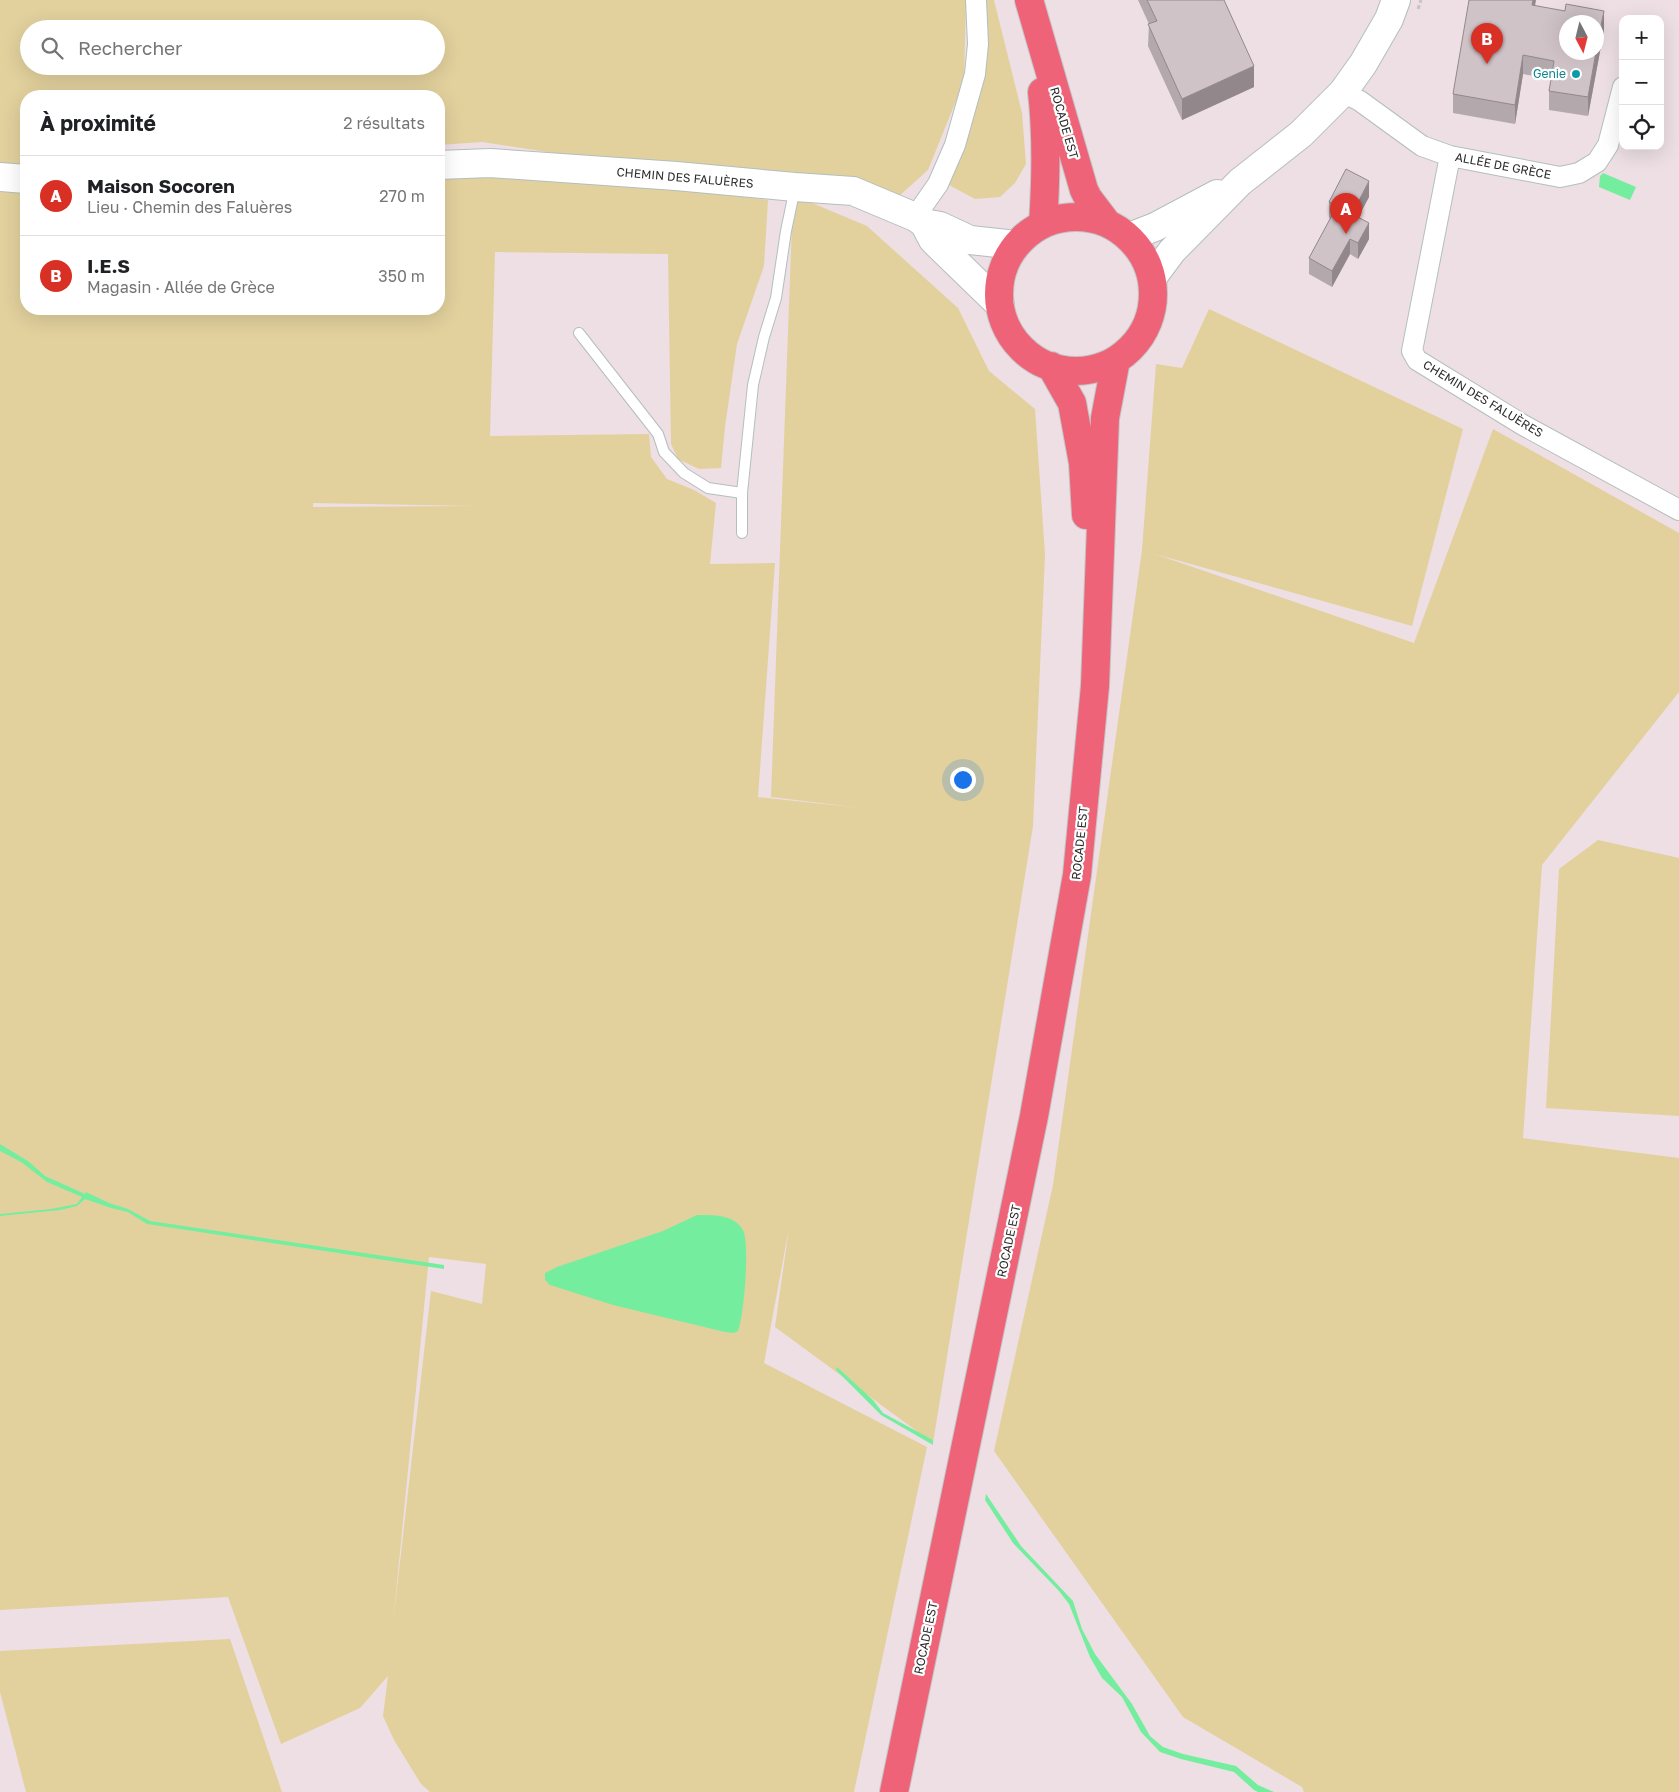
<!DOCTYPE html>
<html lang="fr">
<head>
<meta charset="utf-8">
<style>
  :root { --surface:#fff; --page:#f6f6f6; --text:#202124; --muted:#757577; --line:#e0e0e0; --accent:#d93025 }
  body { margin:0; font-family:"Golos Text",sans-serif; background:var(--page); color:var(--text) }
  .controls { position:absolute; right:15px; top:15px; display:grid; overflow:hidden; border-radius:10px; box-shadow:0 5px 20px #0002 }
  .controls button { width:45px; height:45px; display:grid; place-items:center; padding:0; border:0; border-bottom:1px solid var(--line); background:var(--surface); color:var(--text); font:25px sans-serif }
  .compass { position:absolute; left:1559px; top:15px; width:45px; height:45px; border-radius:50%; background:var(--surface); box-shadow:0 5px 20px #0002; rotate:173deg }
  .you { position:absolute; left:962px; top:779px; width:18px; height:18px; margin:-12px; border:4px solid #fff; border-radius:50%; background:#1a73e8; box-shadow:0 0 0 8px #1a73e833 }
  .badge { display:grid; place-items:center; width:32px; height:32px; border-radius:50%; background:var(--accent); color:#fff; font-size:16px; font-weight:700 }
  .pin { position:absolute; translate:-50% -41px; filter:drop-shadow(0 1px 2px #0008) }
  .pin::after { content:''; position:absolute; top:26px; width:18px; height:15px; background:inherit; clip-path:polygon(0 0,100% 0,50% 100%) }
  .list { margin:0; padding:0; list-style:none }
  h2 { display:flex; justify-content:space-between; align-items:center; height:65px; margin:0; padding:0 20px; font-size:21px }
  h2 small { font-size:16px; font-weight:400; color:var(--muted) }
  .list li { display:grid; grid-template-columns:32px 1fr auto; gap:15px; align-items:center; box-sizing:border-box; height:80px; padding:0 20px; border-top:1px solid var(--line) }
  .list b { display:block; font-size:19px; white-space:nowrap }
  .list p { margin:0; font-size:16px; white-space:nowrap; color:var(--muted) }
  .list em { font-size:16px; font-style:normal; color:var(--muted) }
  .icon { flex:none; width:28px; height:28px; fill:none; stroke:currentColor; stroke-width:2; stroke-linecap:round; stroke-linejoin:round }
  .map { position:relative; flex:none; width:1679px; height:1792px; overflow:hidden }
  .search { position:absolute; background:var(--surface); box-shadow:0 5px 20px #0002; left:20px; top:20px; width:425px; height:55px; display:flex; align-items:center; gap:12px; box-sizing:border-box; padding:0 18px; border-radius:28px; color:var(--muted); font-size:19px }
  .panel { position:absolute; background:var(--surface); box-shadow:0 5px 20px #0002; left:20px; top:90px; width:425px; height:225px; border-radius:20px }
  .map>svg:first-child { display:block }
</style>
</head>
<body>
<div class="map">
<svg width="1679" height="1792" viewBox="0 0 1679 1792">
  <rect width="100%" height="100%" fill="#eddfe4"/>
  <!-- green -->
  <path fill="#e2d19d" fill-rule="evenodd" d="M0,0H966L964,81L928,170L888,206L760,184L482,142L439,145V96H26V175L0,177ZM29,29H436V66H29Z
    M983,0H994L1022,113L1026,164L1015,183L1000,197L975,199L949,185L983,78Z
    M456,174L682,189L768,200L764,266L737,344L725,427L721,468L699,469L678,459L671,444L668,254L495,252L490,436L649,434L651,457L667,479L694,490L716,503L710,564L775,563L758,797L862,808L771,797L793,195L867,226L958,308L989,371L1035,409L1045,554L1033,826L933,1443L775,1327L789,1228L764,1363L927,1447L854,1792H430L421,1784L394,1740L383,1716L388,1676L360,1708L281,1744L228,1597L0,1610V185H26V309H439V176ZM313,503L475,506L313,507ZM429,1257L486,1264L482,1304L431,1291L393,1623Z
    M1209,309L1463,429L1412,626L1155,554L1414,643L1493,429L1679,533V692L1542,865L1523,1138L1679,1158V1792H1304L1302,1787L1183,1717L994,1451L1053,1185L1142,550L1156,364L1182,368Z
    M1598,840L1679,858V1116L1546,1108L1559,869Z
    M230,1639L282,1792H26L0,1692V1651Z"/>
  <!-- water -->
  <path fill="#75ed9f" d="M1603,173L1636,187L1630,200L1599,187L1600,176Z
    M0,1144L28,1161L45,1176L85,1194L86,1192L109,1203L128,1209L150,1221L444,1265V1269L147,1224L128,1212L111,1208L85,1199L77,1206L60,1210L0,1216V1214L51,1209L77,1204L82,1197L47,1182L21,1162L0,1151Z
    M697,1215C712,1215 734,1214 743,1230C750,1243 744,1317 738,1331L733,1333L725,1332L613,1305L550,1285L545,1280V1273L557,1267L663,1231Z
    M837,1367L873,1400L883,1413L933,1440V1445L881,1415L836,1370Z
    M986,1494L1021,1546L1073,1601L1082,1629L1095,1654L1132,1704L1150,1736L1163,1747L1183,1754L1236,1766L1258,1785L1274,1792H1258L1254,1790L1234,1772L1181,1759L1160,1752L1141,1732L1122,1697L1102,1678L1090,1657L1069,1604L1059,1591L1013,1543L985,1500Z"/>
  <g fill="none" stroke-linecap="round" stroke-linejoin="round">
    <defs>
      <path id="lane" d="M579,333L658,434L664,452L684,473L708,488L742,493
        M742,533V493L753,385L764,337L776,298L786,231L795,188"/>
      <path id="street" d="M1343,92L1360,101L1422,146L1450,156L1560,177L1579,173L1597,162L1608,145L1623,87
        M1450,156L1412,351L1417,360L1523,425L1679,510
        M915,217L938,184L955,145L975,74L978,44L976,0"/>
      <path id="secondary" d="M439,165L490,163L676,176L795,187L853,191L915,217L924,223L940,226L970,240L1016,245
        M0,177L26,179
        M924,223L933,240L1000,305
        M1129,237L1155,227L1217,194
        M1152,278L1172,251L1240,182L1301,134L1343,92L1363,64L1389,19L1396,0"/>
      <path id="primary" d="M1029,0L1084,190L1088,198L1107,223
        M1042,92C1047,136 1046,180 1043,224
        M999 294a77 77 0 1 1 154 0a77 77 0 1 1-154 0Z
        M1051,366L1072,403L1083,463L1086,515
        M894,1792L1034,1116L1077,875L1095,686L1105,418L1116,360"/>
    </defs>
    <!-- lane casing -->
    <use href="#lane" stroke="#b2bfbe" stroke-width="12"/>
    <!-- street casing -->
    <use href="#street" stroke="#b2bfbe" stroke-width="22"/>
    <!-- secondary casing -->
    <use href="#secondary" stroke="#b2bfbe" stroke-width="30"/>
    <!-- primary casing -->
    <use href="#primary" stroke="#c4c4c4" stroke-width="30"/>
    <!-- path -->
    <path stroke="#c4c4c4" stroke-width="3" stroke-dasharray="4 2.5" stroke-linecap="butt" d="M1418,9L1421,0"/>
    <!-- lane -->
    <use href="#lane" stroke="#fff" stroke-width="10"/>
    <!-- street -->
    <use href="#street" stroke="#fff" stroke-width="20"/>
    <!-- secondary -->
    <use href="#secondary" stroke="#fff" stroke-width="28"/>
    <!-- primary -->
    <use href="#primary" stroke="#ee6378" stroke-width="28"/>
  </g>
  <!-- wall -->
  <path fill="#b3a8ab" d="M1138,0H1224L1254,87L1182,120L1148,46L1149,24Z
    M1536,6L1604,30L1588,116L1549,110V91L1551,79L1523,74L1515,124L1453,113V94Z
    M1369,197L1358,217L1369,239L1358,259L1350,254L1332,287L1309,274V258L1331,218H1329V202Z"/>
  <!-- shaded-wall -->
  <path fill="#92888b" d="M1533,0H1536L1532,24V5Z
    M1604,11V30L1588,116V97Z
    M1523,55V74L1515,124V105Z
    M1254,66V87L1182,120V99Z
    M1369,181V197L1352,229V214Z
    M1369,223V239L1358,259V243Z
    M1350,239V254L1332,287V271Z"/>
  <!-- building -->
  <path fill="#d0c3c7" stroke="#92888b" d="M1147,0H1224L1254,66L1182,99L1148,24L1157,21Z
    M1469,0H1533L1532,5L1565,11L1566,4L1604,11L1596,50V22H1566V52H1596L1588,97L1549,91L1554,61L1523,55L1515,105L1453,94Z
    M1346,169L1369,181L1352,214L1369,223L1358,243L1350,239L1332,271L1309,258L1337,206L1329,202Z"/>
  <!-- markers -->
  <circle fill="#0f9aa8" stroke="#fff" stroke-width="2" cx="1576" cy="74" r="5"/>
  <g text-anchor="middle" stroke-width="4.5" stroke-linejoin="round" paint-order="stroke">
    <!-- culture labels -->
    <g font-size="12" fill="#0d838f" stroke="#fff" text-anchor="end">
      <text x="1566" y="78">Genie</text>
    </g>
    <!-- street labels -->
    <g font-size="12" fill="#2c2c2c" stroke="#fff">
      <text transform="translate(1064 123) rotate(74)" y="4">ROCADE EST</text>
      <text transform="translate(1503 166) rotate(11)" y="4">ALLÉE DE GRÈCE</text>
      <text transform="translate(685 178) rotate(5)" y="4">CHEMIN DES FALUÈRES</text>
      <text transform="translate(1483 399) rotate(31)" y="4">CHEMIN DES FALUÈRES</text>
      <text transform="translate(1080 843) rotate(-84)" y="4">ROCADE EST</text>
      <text transform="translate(1009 1241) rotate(-78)" y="4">ROCADE EST</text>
      <text transform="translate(926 1638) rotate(-78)" y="4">ROCADE EST</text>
    </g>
  </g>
</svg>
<div class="controls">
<button>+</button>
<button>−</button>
<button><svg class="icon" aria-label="locate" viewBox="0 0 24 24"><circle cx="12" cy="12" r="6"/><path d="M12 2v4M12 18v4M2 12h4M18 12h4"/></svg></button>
</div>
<svg class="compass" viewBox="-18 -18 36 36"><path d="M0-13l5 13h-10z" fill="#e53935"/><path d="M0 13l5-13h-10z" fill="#757577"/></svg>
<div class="you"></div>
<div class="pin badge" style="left:1346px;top:234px">A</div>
<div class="pin badge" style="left:1487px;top:64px">B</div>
<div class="search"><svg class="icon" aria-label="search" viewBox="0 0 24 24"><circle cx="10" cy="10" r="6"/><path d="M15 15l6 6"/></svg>Rechercher</div>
<section class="panel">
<h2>À proximité<small>2 résultats</small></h2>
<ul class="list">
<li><span class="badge">A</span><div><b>Maison Socoren</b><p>Lieu · Chemin des Faluères</p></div><em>270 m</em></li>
<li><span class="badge">B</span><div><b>I.E.S</b><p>Magasin · Allée de Grèce</p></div><em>350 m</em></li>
</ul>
</section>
</div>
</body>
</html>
